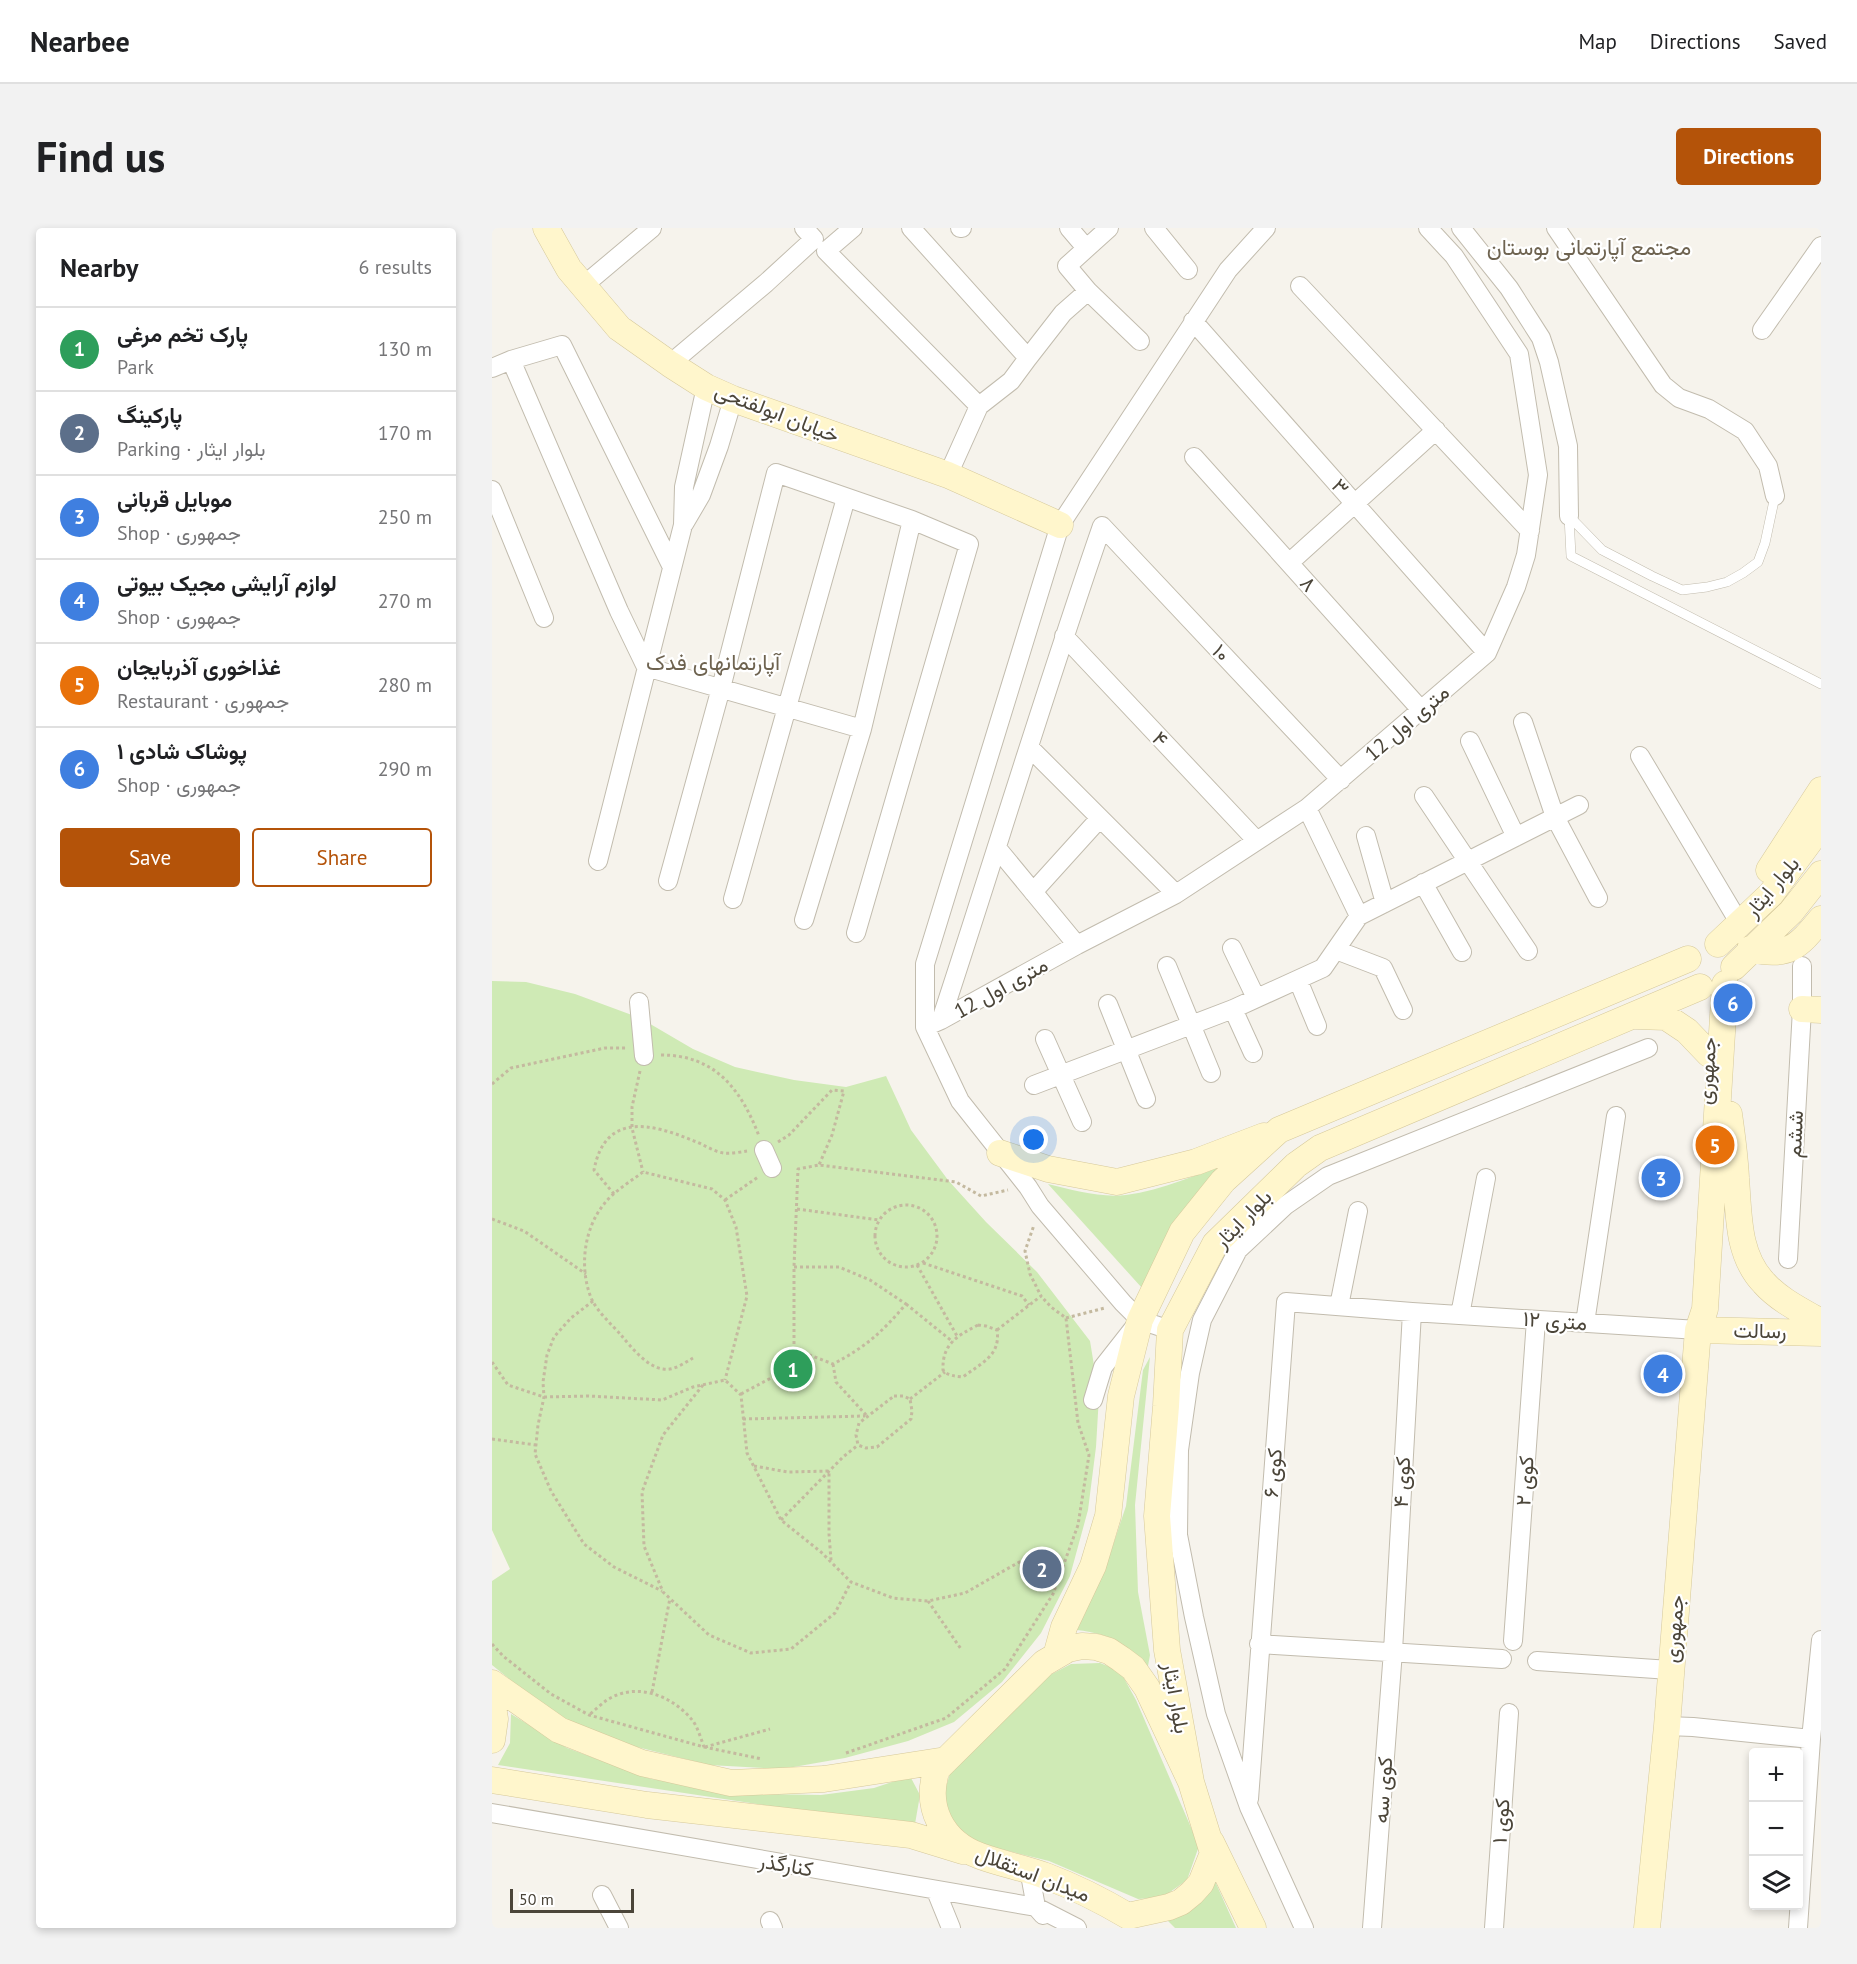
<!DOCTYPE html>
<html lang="en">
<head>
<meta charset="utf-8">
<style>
  :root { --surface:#fff; --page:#f2f2f2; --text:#202124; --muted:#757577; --line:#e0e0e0; --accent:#b45309 }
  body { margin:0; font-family:"PT Sans",Vazirmatn,sans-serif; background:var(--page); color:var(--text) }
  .controls { position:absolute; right:18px; bottom:18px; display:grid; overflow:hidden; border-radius:6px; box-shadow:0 3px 9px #0003 }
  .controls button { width:54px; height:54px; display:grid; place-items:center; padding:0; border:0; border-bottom:2px solid var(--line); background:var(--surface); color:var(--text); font:30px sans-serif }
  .scale { position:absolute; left:18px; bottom:15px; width:124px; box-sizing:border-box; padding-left:6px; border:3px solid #4b4539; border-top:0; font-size:16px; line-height:21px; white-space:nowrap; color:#4b4539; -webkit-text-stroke:4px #fff; paint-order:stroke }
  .you { position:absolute; left:542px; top:912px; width:21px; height:21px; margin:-15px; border:4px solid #fff; border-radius:50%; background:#1a73e8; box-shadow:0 0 0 9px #1a73e833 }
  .badge { display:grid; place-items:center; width:39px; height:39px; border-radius:50%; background:var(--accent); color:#fff; font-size:20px; font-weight:700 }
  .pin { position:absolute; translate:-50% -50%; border:3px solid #fff; box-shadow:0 2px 6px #0006 }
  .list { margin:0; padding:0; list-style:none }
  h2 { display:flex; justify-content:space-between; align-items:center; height:78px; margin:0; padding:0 24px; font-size:26px }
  h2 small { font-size:20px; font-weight:400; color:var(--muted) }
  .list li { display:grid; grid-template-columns:39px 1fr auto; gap:18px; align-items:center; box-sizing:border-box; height:84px; padding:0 24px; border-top:2px solid var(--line) }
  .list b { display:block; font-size:22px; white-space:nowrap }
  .list p { margin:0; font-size:20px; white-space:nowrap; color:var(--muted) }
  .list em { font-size:20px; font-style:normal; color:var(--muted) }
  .actions { display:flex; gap:12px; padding:18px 24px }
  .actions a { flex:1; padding:14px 0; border:2px solid var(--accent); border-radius:6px; text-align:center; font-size:21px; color:var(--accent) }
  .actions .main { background:var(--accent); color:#fff }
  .icon { flex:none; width:33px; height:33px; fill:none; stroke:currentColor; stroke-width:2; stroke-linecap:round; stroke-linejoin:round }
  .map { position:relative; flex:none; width:1329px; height:1700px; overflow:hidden; border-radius:6px }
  header { display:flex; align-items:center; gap:36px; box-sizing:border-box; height:84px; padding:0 30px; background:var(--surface); border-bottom:2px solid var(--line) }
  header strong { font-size:28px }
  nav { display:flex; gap:33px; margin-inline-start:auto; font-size:21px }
  .intro { display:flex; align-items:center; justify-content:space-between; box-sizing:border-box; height:144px; padding:0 36px }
  h1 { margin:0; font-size:42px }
  .button { padding:15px 27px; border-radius:6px; background:var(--accent); color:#fff; font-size:21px; font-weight:700 }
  main { display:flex; gap:36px; padding:0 36px }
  aside { flex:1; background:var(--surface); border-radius:6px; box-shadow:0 3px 9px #0003 }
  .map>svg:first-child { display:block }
</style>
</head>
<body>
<header>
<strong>Nearbee</strong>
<nav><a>Map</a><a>Directions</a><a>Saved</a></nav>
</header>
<div class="intro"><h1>Find us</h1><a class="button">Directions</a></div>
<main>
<aside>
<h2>Nearby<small>6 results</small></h2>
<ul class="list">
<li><span class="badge" style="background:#2e9e5b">1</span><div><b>پارک تخم مرغی</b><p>Park</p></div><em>130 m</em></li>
<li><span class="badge" style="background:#5c6f8a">2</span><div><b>پارکینگ</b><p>Parking · بلوار ایثار</p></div><em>170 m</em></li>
<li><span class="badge" style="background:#3f7fe0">3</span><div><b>موبایل قربانی</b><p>Shop · جمهوری</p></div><em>250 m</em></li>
<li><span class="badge" style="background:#3f7fe0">4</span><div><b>لوازم آرایشی مجیک بیوتی</b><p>Shop · جمهوری</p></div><em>270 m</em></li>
<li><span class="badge" style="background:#e8710a">5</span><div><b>غذاخوری آذربایجان</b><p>Restaurant · جمهوری</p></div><em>280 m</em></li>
<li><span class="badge" style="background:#3f7fe0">6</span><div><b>پوشاک شادی ۱</b><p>Shop · جمهوری</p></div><em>290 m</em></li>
</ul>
<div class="actions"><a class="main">Save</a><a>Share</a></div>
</aside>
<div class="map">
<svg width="1329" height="1700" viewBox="0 0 1329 1700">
  <rect width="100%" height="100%" fill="#f6f3ec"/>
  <!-- green -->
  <path fill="#cfeab5" d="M0,753L34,754L83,766L148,790L201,821L243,839L302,852L354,859L394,848L419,902L456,952L494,994L545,1044L598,1113L607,1168L604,1219L596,1282L578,1348L549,1405L510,1454L462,1494L416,1513L353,1530L290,1541L217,1537L137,1517L63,1488L0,1437V1353L18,1341L0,1302Z
    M741,933L650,1060L556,956C581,962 608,970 634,967C671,962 706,946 741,933Z
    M658,1129L643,1277L646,1364L658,1427L656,1438C645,1436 643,1427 635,1420C622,1408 601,1404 585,1402L613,1341L634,1278L651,1142Z
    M608,1435L628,1443L644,1472L707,1618L695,1652L671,1669L646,1671L557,1633L492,1617L469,1606L458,1589L451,1569L459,1542L558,1447L579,1436Z
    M19,1486L75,1520L159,1551L262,1566L329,1567L382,1560L418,1548L428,1567L423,1596L292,1580L6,1537L18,1515Z
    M722,1651L744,1700H683L675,1692Z"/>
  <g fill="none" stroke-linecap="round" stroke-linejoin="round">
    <defs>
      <path id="lane" d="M1077,288L1079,328L1329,456
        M1077,288L1110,322L1160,348L1190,362L1215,359L1235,354L1251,345L1266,334L1273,315L1283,268"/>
      <path id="street" d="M361,0L334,23L487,178
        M419,0L536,130L519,153L487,178L456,247
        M468,0H470
        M577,0L594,20
        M662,0L696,42
        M969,0L1017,60L1049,110L1057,134L1076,218L1077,288
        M1064,0L1171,157L1187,170L1217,181L1253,203L1276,238L1283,268
        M91,58L160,0
        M808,58L1038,303
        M596,63L575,38L617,0
        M701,93L995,425
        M1270,102L1329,18
        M536,130L571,85L596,63L648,113
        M19,132L70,117L180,339
        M178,136L274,55L322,11L312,0
        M0,140L19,132L127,383L154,439L370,501
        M702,229L930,483
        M0,262L52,390
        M192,296L209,267L227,218L241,171
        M797,335L944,202
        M572,408L765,613
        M1031,494L1063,589L1106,670
        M978,513L1024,609
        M538,520L684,666
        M1148,528L1248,696
        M932,568L1036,723
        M874,608L893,675
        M505,620L585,717
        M106,633L191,297L192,259L214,159
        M176,653L229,460L284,245L420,292L370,501L312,692
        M931,655L970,724
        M541,664L608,590
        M241,671L354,270
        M867,688L1087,577
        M364,705L477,316L420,292
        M740,720L764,770
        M844,722L891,740L911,782
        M675,738L719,845
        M806,752L825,798
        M147,774L152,828
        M616,776L654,871
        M741,781L761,825
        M449,792C503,628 553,462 610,298L849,552
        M433,799L449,792L585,717L684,666L815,580L995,425L1024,359L1034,327L1046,247L1027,126L962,28L936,0
        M553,811L590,894
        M542,857L741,781L831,740L867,688L815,580
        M272,922L280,940
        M1296,1031L1310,781V738
        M847,1078L866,983
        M968,1087L994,950
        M1093,1095L1124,888
        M678,1102L648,1092L631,1075L548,978L536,959L468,873L433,799V736L568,297L736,42L774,0
        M601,1172L611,1139L644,1097
        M1021,1413L1044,1092
        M767,1416L1010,1431
        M1045,1433L1178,1442
        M1175,1498L1201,1499L1319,1511
        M757,1571L794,1074L920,1084L1206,1102
        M0,1585L544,1679L585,1700
        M537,1641L544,1679L551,1687
        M444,1663L459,1700
        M110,1667L127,1700
        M278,1693L281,1700
        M812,1700L757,1579L724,1486L702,1389L686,1307L687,1222L698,1145L710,1092L746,1022L794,977L836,948L1156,820
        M880,1700L901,1423L920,1084
        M1002,1700L1017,1485
        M1306,1700L1319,1511L1329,1412"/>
      <path id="secondary" d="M54,0L77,41L127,100L178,136L214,159L241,171L456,247L568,297
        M1277,642L1329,562
        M1226,716L1279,666L1329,598
        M1258,721C1297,729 1305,720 1329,691
        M1242,739L1299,684L1329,646
        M1310,781L1329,782
        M1144,788L1174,789L1195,803L1217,826
        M1237,886C1240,907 1243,929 1244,950C1247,987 1245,1027 1272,1055C1287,1072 1310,1083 1329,1094
        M508,925L556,941L625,954L704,934L772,908
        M1206,1102L1329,1105
        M590,1418L604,1419L617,1423L629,1431L641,1440L655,1460L699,1554L721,1625L709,1655L700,1665L689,1674L677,1679L636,1688C609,1672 583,1659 554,1648C532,1640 510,1636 488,1628C450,1614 432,1579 445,1541L552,1435L576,1421Z
        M564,1428L572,1399L601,1338L616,1288L629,1168L648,1092L690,1004L731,953L787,902L1196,731
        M0,1455L67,1502L150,1535L239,1555L332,1551L454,1532
        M0,1473L3,1491L0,1512
        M0,1552L155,1577L419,1607L471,1623
        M699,1554L675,1422L665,1288L674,1178L678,1102L723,1016L804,937L828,920L1208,759
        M719,1614L761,1700
        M1155,1700L1175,1498L1206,1102L1213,1081L1233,756"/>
    </defs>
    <!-- lane casing -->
    <use href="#lane" stroke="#c2bcae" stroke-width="10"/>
    <!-- street casing -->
    <use href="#street" stroke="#c2bcae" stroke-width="20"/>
    <!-- secondary casing -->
    <use href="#secondary" stroke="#d6c99b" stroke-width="27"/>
    <!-- path -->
    <path stroke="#c4b99f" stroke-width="3" stroke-dasharray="3 3" stroke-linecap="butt" d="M169,827C223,827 249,861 267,908
      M148,843L140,879V900L151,944
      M0,856L19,840L113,820H134
      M286,914L297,907L340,862L352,863L340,907L327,937
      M122,966L102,942C113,884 159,895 202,913C211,916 222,924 232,925C239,926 248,924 255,923
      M233,972L266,949
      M383 1008a31 31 0 1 1 62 0a31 31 0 1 1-62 0Z
      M305,981L387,992
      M0,991L32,1003L94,1046
      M431,1035L530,1068L537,1077
      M425,1037L465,1108
      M302,1039H347L378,1052L414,1076C390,1104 374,1119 341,1136L302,1121V1039L306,941L327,937L464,954L489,968L516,962
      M101,1073L79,1090L62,1109L55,1127L51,1154L52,1169L46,1197L43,1226L59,1263L92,1316L122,1339L170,1363
      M414,1076L461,1114
      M574,1090L613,1080
      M486,1097L494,1098L505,1102C509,1128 489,1135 471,1149C463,1148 456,1148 451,1142C450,1116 465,1108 486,1097Z
      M505,1102L549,1068L538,1046L533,1023L542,997
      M201,1130C192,1135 182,1143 171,1141C155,1139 139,1119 129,1107C120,1097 106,1084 100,1072C87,1042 91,1002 112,976C122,963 138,954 151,944L220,961L233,972L244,999L255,1068L233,1152
      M0,1134L16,1157L52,1169L97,1168L170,1172L201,1159L233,1152L249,1167L255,1225L289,1292L329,1324L359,1354L401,1370L436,1373L473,1365L543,1325
      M341,1136L344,1154L375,1188
      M211,1157L171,1207L150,1264L152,1318L171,1364L217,1407L259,1425L299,1421L343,1385L359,1354
      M249,1166L294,1142L302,1121
      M402,1168H411L418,1171L420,1183L419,1191L385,1219L374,1220L366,1217L364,1207L367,1195Z
      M418,1171L453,1144
      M251,1191L373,1188
      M0,1211L44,1217
      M262,1238L296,1244L337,1243V1306L339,1332
      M289,1292L351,1229L366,1217
      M436,1373L469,1421
      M0,1416L11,1428L59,1466L97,1487L212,1519C209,1511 206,1500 201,1493C181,1468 145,1453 115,1472C109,1476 103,1482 97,1487
      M160,1464L178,1370
      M212,1519L270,1531
      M213,1519L278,1501
      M354,1525L454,1490L513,1441L561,1366L586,1297L597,1227L586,1195L574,1090L559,1079L549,1068"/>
    <!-- lane -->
    <use href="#lane" stroke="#fff" stroke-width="9"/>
    <!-- street -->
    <use href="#street" stroke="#fff" stroke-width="18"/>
    <!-- secondary -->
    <use href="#secondary" stroke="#fff6cc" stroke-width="26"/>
  </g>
  <g text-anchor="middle" stroke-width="4.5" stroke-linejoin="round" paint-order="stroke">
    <!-- street labels -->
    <g font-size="21" fill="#4b4539" stroke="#fff">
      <text transform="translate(285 185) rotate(21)" y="7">خیابان ابولفتحی</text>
      <text transform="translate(848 259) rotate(48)" y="7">۳</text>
      <text transform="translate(816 356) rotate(48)" y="7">۸</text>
      <text transform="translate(729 425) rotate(47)" y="7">۱۰</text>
      <text transform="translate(915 495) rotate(-41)" y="7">12 متری اول</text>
      <text transform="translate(668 511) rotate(47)" y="7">۴</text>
      <text transform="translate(1280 659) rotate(-50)" y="7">بلوار ایثار</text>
      <text transform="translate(509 760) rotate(-29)" y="7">12 متری اول</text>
      <text transform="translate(1215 843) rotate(-86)" y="7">جمهوری</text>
      <text transform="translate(1303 906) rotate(-87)" y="7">ششم</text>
      <text transform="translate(751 991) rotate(-46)" y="7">بلوار ایثار</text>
      <text transform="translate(1063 1093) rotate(4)" y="7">۱۲ متری</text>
      <text transform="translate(1268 1103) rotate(1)" y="7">رسالت</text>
      <text transform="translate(781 1245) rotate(-85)" y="7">کوی ۶</text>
      <text transform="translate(1033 1253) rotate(-86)" y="7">کوی ۲</text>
      <text transform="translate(910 1254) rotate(-87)" y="7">کوی ۴</text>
      <text transform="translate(1182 1401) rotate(-85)" y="7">جمهوری</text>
      <text transform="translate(684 1470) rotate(80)" y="7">بلوار ایثار</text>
      <text transform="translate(891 1562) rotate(-86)" y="7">کوی سه</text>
      <text transform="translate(1009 1593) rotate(-86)" y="7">کوی ۱</text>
      <text transform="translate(294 1637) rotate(10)" y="7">کنارگذر</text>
      <text transform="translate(541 1646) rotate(21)" y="7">میدان استقلال</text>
    </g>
    <!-- neighbourhood labels -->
    <g font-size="22" fill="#6e6350" stroke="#fff">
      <text x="1097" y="27">مجتمع آپارتمانی بوستان</text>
      <text x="221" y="442">آپارتمانهای فدک</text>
    </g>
  </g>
</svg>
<div class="controls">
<button>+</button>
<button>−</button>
<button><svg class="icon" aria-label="layers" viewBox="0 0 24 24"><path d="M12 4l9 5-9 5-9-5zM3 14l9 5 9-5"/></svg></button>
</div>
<div class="scale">50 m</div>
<div class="you"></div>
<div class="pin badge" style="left:301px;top:1141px;background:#2e9e5b">1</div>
<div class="pin badge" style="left:550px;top:1341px;background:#5c6f8a">2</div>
<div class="pin badge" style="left:1169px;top:950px;background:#3f7fe0">3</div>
<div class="pin badge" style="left:1171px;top:1146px;background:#3f7fe0">4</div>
<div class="pin badge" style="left:1223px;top:917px;background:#e8710a">5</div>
<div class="pin badge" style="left:1241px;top:775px;background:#3f7fe0">6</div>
</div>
</main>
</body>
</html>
